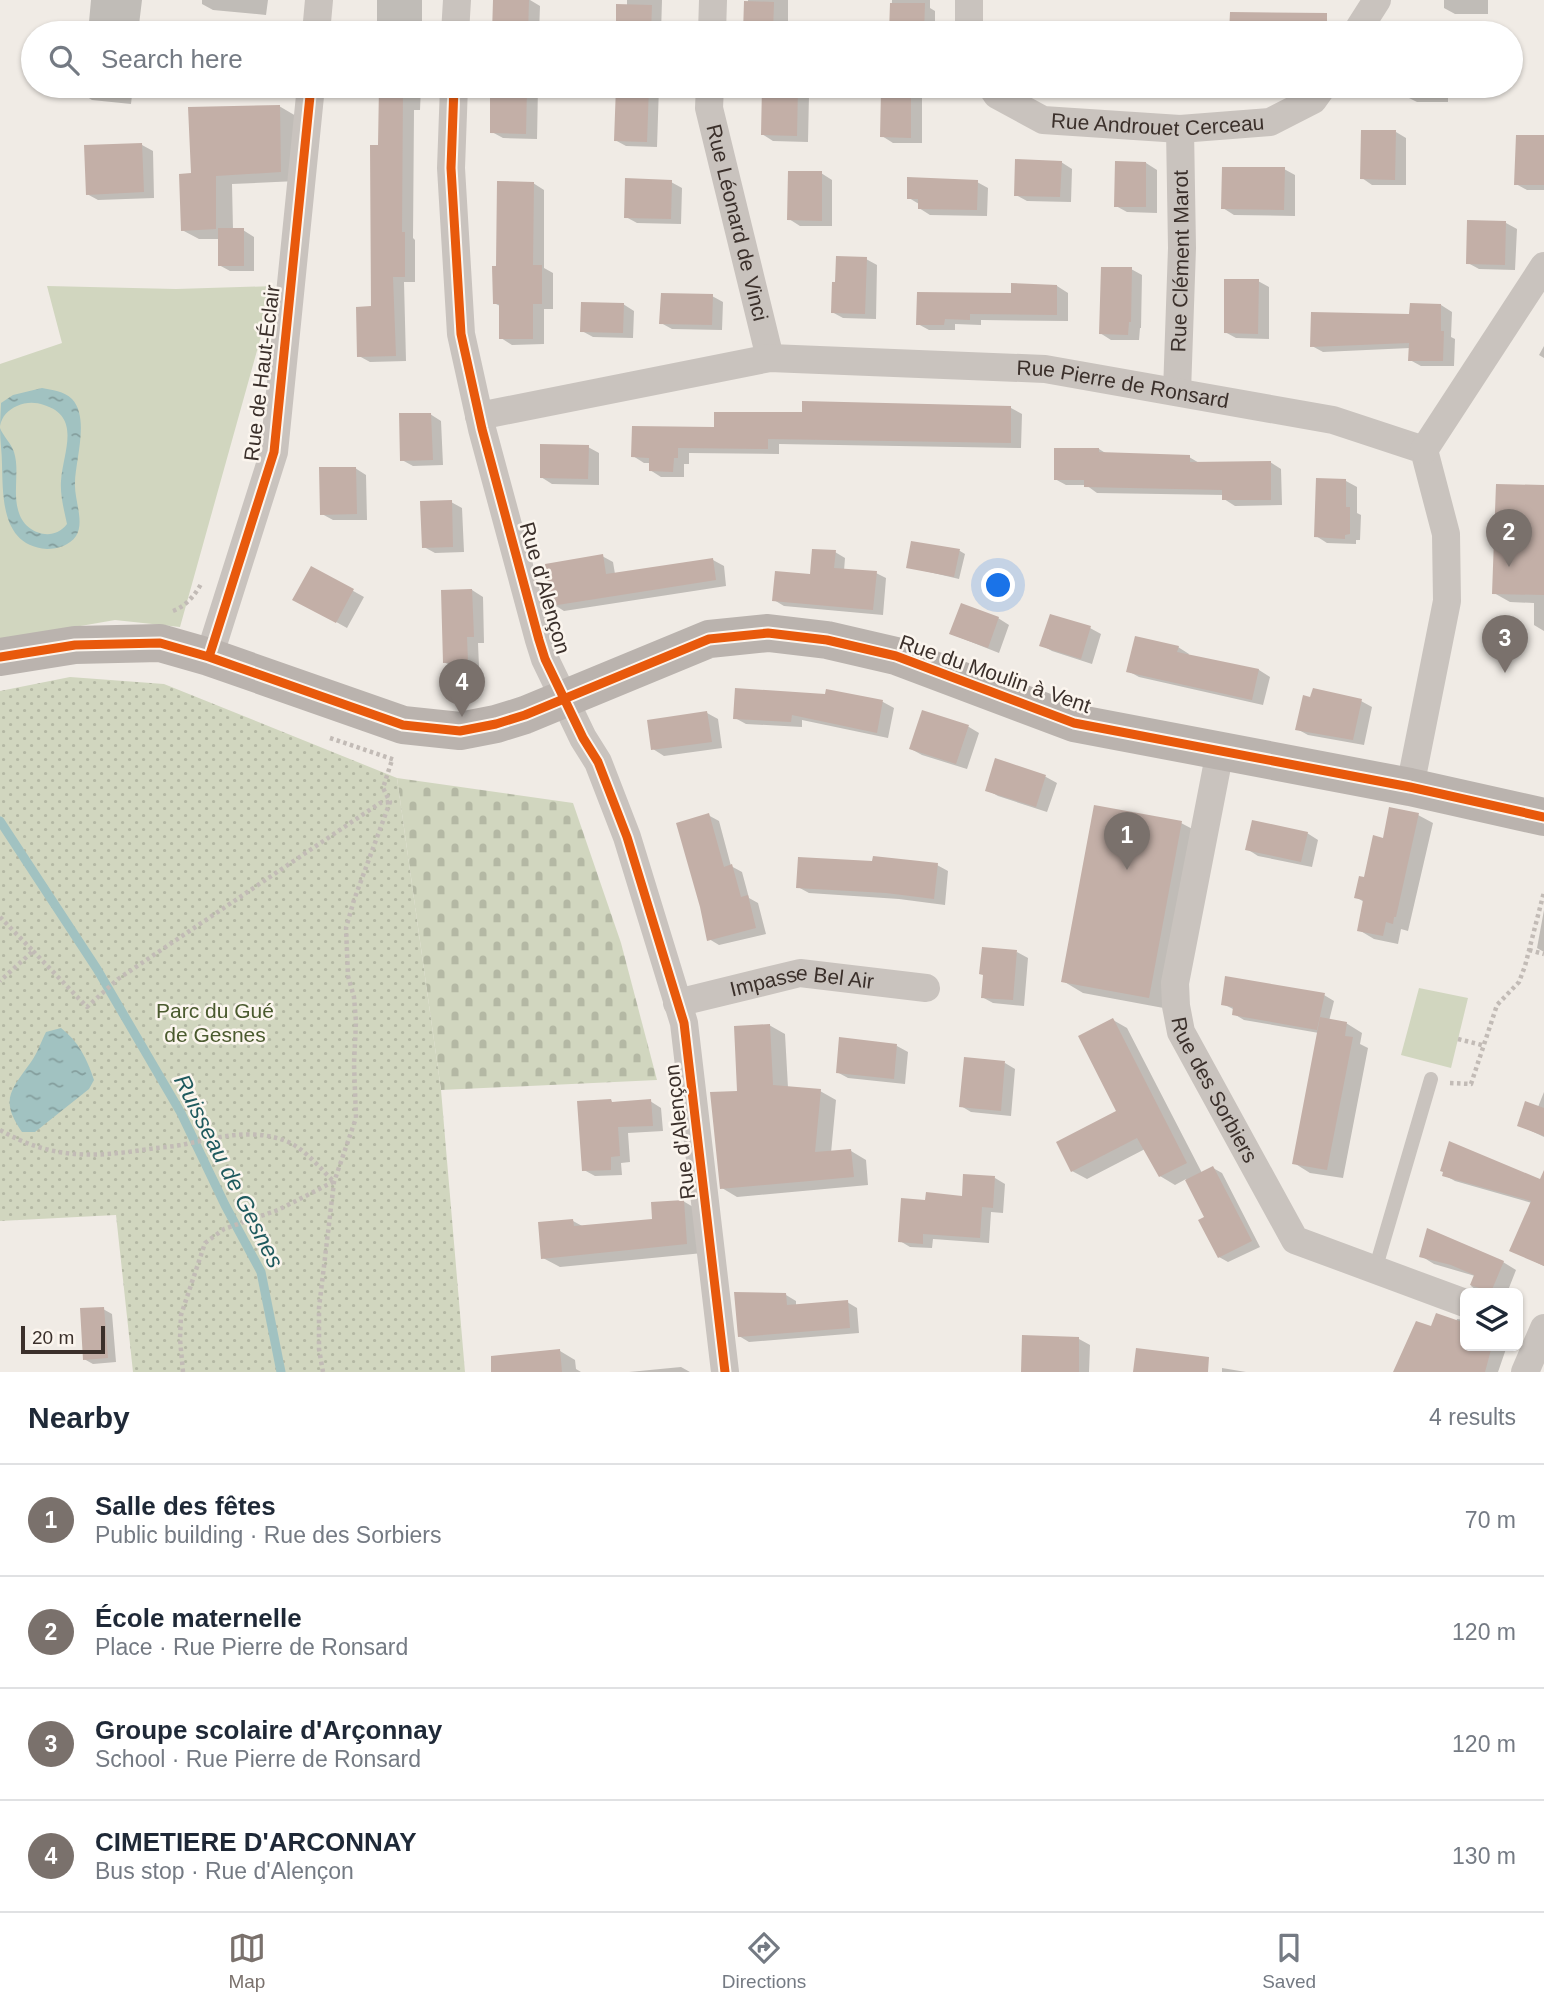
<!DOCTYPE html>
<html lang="en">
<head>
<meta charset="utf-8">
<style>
  :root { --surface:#fff; --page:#f2f2f3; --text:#1f2937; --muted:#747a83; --line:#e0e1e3; --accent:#7a716c }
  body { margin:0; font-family:Helvetica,sans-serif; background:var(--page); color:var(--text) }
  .controls { position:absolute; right:21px; bottom:21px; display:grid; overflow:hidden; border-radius:10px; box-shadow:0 2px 5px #0004 }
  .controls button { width:63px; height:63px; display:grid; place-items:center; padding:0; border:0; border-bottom:2px solid var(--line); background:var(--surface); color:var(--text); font:35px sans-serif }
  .scale { position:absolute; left:21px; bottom:18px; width:84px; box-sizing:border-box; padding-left:7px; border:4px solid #3b302b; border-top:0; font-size:19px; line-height:24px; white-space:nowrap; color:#3b302b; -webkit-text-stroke:5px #fbf5ee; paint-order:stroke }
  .you { position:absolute; left:999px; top:586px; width:24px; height:24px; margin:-18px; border:5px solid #fff; border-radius:50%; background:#1a73e8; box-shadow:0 0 0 10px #1a73e833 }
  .badge { display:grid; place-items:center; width:46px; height:46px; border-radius:50%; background:var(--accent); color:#fff; font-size:23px; font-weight:700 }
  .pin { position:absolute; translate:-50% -58px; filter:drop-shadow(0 2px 4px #0008) }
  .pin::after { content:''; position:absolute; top:37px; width:24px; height:21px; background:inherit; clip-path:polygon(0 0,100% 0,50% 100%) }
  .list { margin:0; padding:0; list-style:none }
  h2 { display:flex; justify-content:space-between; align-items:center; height:91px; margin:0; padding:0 28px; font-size:30px }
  h2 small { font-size:23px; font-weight:400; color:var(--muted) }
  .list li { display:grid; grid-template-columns:46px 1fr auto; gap:21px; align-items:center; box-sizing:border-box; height:112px; padding:0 28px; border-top:2px solid var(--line) }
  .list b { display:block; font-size:26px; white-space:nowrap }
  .list p { margin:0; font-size:23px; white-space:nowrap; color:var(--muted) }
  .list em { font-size:23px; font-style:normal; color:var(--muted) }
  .icon { flex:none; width:38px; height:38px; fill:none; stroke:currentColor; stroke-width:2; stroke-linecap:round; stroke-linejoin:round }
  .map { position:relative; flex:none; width:1544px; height:1372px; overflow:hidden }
  .search { position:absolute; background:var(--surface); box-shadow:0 2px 5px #0004; left:21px; right:21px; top:21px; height:77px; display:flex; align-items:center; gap:18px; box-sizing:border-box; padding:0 24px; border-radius:38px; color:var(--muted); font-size:26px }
  .sheet { height:539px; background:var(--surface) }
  nav { display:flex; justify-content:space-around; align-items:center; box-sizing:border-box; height:98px; border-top:2px solid var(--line); background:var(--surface); font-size:19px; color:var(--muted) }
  nav a { display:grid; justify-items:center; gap:4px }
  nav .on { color:var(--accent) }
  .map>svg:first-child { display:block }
</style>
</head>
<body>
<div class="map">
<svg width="1544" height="1372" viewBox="0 0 1544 1372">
  <defs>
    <pattern id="cemetery-stones" width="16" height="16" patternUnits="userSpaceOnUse" patternTransform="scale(1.75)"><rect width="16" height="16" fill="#d1d6bf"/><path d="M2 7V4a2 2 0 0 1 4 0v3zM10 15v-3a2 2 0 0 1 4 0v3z" fill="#b4b8a4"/></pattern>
    <pattern id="park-dots" width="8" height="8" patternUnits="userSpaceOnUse" patternTransform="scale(1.75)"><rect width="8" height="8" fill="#d1d6bf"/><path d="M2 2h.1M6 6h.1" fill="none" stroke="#b4b8a4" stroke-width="1.8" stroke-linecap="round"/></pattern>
    <pattern id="water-ripples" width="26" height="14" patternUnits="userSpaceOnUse" patternTransform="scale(1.75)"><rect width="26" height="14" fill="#a1c2c1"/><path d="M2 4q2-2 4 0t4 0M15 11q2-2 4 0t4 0" fill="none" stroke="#849e9d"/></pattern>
  </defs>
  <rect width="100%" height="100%" fill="#f0ebe5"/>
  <!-- grass -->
  <path fill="#d1d6bf" d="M47,286L176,289L275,286L180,627L115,620L0,640V364L62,343Z
    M1419,988L1468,998L1451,1068L1401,1055Z"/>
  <!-- cemetery -->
  <path fill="url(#cemetery-stones)" d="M397,778L573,803L621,943L657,1080L441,1090Z"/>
  <!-- park -->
  <path fill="url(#park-dots)" d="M70,677L164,684L397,778L441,1090L465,1372H133L116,1215L0,1221V691Z"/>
  <!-- water -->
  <path fill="url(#water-ripples)" d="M42,388C52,390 64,391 72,399C90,418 75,461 75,483C74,499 85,522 76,536C70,545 58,549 47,549C2,546 3,499 2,465C2,453 0,440 0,428C3,436 11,443 14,452C20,471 12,493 19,513C25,533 53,543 67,524C64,510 60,495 61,481C63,452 82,417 44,405C35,402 26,402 17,406C8,410 2,416 0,426L1,403L13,395Z
    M61,1028C79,1042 87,1059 94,1080L89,1089L35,1132H22C0,1100 10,1091 31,1062C37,1054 41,1042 46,1032Z"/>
  <!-- shadow -->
  <path fill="#0003" d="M91,0H142L138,33H88Z
    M202,0H268L266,15L213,10L202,4Z
    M377,0H422V33H377Z
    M495,0H530L540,6L539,33H494Z
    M627,0H662L661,33H619L618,5L627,6Z
    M748,0H788V22H785L784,33H745L746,3H748Z
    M892,0H930V8L935,11V33H891Z
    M1444,0H1488V14H1455L1444,8Z
    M1147,31H1194L1198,33H1147Z
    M1408,32H1439L1441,33H1408Z
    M82,86H133L131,104L92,100L81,93Z
    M381,86H421L420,110H414L413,238L415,240V282H404L406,361L370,362L359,356L373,308Z
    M503,86H562L538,87L537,139L503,138L492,132Z
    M618,86H659L657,147L626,146L615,140Z
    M890,86H922V143H893L882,136Z
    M1407,86H1448V102H1417L1407,97Z
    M798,88L809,94L808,142L773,141L762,134Z
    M279,106L296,116L297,181L232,184L233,230H243L254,237V271H230L219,265V239H199L182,230L193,175Z
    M1396,132L1406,138V185H1372L1362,178Z
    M1544,137V190H1527L1516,184Z
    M142,145L153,151L154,198L98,200L87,194Z
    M1061,162L1072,169L1071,202L1027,201L1016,195Z
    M1146,163L1157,170V213L1127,212L1116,206Z
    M1284,169L1295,175V216L1234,215L1223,208Z
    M821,173L832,180V226H800L789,219Z
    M671,182L682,188L681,224L637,223L626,217Z
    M977,182L988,188L987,216L930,215L919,208V204L909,198Z
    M533,183L544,190V268L553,273V309H544V344L512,345L501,338L500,306L494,303L498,267Z
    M1506,223L1517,229L1515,270L1479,269L1468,263Z
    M866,259L877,265L876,319L843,318L832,312Z
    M1131,269L1142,275L1141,328H1140L1139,340H1111L1100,333Z
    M1258,281L1269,287V339L1236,338L1225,332Z
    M1057,286L1068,293V321L981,320V325L955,324V330H929L918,324L1013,295Z
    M712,296L723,302L722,330L672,329L661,323Z
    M623,304L634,311L633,338L593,337L582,331Z
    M1441,305L1452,312L1451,337L1455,339L1454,366H1421L1410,360V348L1323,352L1312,346Z
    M1544,346V358L1539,355Z
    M1011,408L1022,414L1021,448L779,444V454L689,453V464H684V477H661L650,470V463H644L633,456L715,429Z
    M430,414L441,421L443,465L413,466L402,460Z
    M588,447L599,453V485L552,484L541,477Z
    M1099,449L1107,454L1189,457L1201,464L1270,462L1281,469L1282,505L1235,506L1224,499V495L1097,493L1086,485H1066L1055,479Z
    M355,468L366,475L367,520H333L322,514Z
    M1346,481L1357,487V513L1361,515L1360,540H1356V544L1327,543L1316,536Z
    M1544,487V631L1534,625V603L1510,602L1494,593Z
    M451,502L462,508L464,552L435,553L424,547Z
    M912,543L960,551L965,554L959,579L908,567Z
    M835,552L845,558L844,571L876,573L886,578L883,615L784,606L774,600L812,576Z
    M602,556L613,562L615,574L713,560L724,566L726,586L564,611L553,604Z
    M312,568L364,597L347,628L295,599Z
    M472,590L483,597L484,643H478L479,667L455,668L444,662Z
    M998,618L1009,625L999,653L951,634Z
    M1090,628L1101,634L1092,664L1052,651L1041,645Z
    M1178,647L1189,654L1188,656L1259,670L1270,677L1263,705L1139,677L1128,671Z
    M827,691L883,702L894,708L888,738L802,720V727L746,724L735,718L826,695Z
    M1361,701L1372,707L1364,745L1308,735L1297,729Z
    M923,712L969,727L979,733L967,769L922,755L911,749Z
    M707,713L718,719L722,748L664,756L653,749Z
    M997,761L1046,777L1057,783L1047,812L998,796L987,790Z
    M708,815L719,821L731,866L742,872L749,898L758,903L766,934L719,945L709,939Z
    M1418,815L1433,823L1408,931L1401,929L1398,944L1374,939L1359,930L1364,902L1356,897L1385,840Z
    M1181,823L1202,834L1169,1009L1083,993L1063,981Z
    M1307,833L1318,840L1312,867L1258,856L1247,849Z
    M937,865L948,871L945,905L899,899L809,893L798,887Z
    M1544,910V952L1537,948Z
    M1017,952L1028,958L1024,1006L993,1003L982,997Z
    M1324,995L1334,1001L1329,1021L1346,1023L1362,1033L1360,1044L1368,1048L1343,1178L1310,1173L1294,1163L1319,1033L1244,1020L1234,1014L1235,1010L1223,1004Z
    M1113,1020L1127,1028L1202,1173L1213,1168L1222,1173L1260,1247L1228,1262L1219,1257L1206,1218L1186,1179L1175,1185L1160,1176L1145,1149L1087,1179L1072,1171L1119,1112Z
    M769,1025L785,1034L788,1088L820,1091L836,1100L831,1153L851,1151L866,1160L868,1185L737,1197L722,1188L739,1093Z
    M897,1046L908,1052L905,1084L848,1078L837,1072Z
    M1005,1063L1015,1069L1011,1116L971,1112L961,1106Z
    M1544,1092V1137L1519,1125L1538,1107Z
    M650,1101L661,1108L663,1131L628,1133L630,1162L621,1163L622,1175L595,1176L584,1170L579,1103Z
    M1444,1175L1544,1183V1266L1511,1250L1532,1203L1455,1181Z
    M995,1178L1005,1184L1003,1213L991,1212L989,1243L933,1239L932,1248L910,1247L900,1241Z
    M683,1201L700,1211L703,1253L560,1267L543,1258L573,1221L584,1227L654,1220Z
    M1421,1256L1503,1262L1516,1270L1507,1293H1480L1471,1286L1475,1276L1434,1264Z
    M786,1295L796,1301V1306L847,1302L857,1308L859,1333L749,1342L739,1336Z
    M103,1309L112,1314L116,1362L93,1364L84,1359Z
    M1457,1319L1465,1320V1346H1507L1498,1372H1395L1432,1328L1456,1322Z
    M1079,1339L1090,1345L1089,1372H1023Z
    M560,1351L575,1360L576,1369L581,1372H534Z
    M681,1367L690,1372H629Z
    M1222,1368L1246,1372H1222Z"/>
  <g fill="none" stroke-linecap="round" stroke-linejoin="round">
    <!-- stream -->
    <path stroke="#a1c2c1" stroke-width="9" d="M0,821L97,969L181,1113L225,1205L261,1272L281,1372"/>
  </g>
  <!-- building -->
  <path fill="#c3afa7" d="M493,0H529L528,33H492Z
    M744,1L774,2L773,33H743Z
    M890,3H925L924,33H889Z
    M616,4L652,5L651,33H616Z
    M1230,12L1327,13V33H1229Z
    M379,86H403L402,232H405V277H393L396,356L357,357L356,307L371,306L370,145H378Z
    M501,86H527L526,134L490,133V87Z
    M616,86L649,87L647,142L614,141Z
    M762,86H798L797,136L761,135Z
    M881,90H911V138L880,137Z
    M280,105L281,172L216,176V229L181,231L179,174L191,173L188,107Z
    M1361,130H1396L1395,180L1360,179Z
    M1516,135H1544V185H1514Z
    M142,143L144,192L86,195L84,145Z
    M1015,159L1062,161L1060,197L1014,196Z
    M1115,161L1146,162V207H1114Z
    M1222,167H1285L1284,210L1221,209Z
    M788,171H822V221L787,220Z
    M907,177L978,180L977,210L918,209V199H907Z
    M625,178L672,180L671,219L624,218Z
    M497,181L534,182L533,265H542V304H533V339H499V304H493L492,266H496Z
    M1467,220L1506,221L1505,265L1466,264Z
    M218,228H244V266H218Z
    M836,256L867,257L865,314L831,313L832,282H835Z
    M1101,267H1132L1131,322H1129L1128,335L1099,334Z
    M1224,279H1259L1258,334L1224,333Z
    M1011,283L1057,285V315L970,314V320L945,319L944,325H916L917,292L1011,293Z
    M661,293L713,294L712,325L659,324Z
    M581,302L624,303L623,333L580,332Z
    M1410,303L1441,304V331H1444L1443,361H1408L1409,343L1310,347L1311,312L1409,314Z
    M802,401L1011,406V443L768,439V449L678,448V458H674L673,472L649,471V458L631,457L632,426L714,427V412H802Z
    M399,413H431L433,460L400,461Z
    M540,444L589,445L588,479L540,478Z
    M1054,448H1099V452L1190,455V462L1271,461V500H1222V490L1084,487V480H1054Z
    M319,467H356L357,514L320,515Z
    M1316,478L1346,479V507H1350V534L1345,535V539L1314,537Z
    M1496,484L1544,485V595L1492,594Z
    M452,500L453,547L422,548L420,501Z
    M911,541L960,549L954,577L906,568Z
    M812,549L836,550L834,568L877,571L873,610L772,601L775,571L810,574Z
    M603,554L606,574L713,558L716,580L551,606L545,564Z
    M311,566L354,589L336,623L292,600Z
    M472,589L474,637H467L468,662L443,663L441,590Z
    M961,603L999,617L988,648L949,634Z
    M1050,614L1091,626L1081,659L1039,646Z
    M1135,636L1179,646L1177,652L1259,669L1252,700L1126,672Z
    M735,688L825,694L826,689L883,700L877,733L792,715L791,722L733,719Z
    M1313,688L1362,699L1353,740L1295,730L1303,695L1310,697Z
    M922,710L969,725L956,764L909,749Z
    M707,711L712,742L651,750L647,720Z
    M995,758L1046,775L1036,807L985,791Z
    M1094,805L1182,821L1149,998L1061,982Z
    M1389,807L1419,813L1396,917H1394L1393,924L1386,922L1383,936L1357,931L1363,900L1354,898L1359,876L1364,877L1373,835L1383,838Z
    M709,813L724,867L732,864L741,897L748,895L756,928L707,941L700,907L676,823Z
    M1252,820L1308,832L1301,862L1245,850Z
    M873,856L938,863L934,899L886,893L796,888L798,857L872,861Z
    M982,947L1017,950L1013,1000L981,998L983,975L979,974Z
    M1225,976L1325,993L1317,1030L1232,1015L1233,1007L1221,1005Z
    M1320,1017L1347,1022L1345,1036L1353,1037L1327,1170L1292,1164Z
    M1113,1018L1187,1163L1159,1177L1137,1138L1071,1172L1056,1142L1116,1111L1078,1036Z
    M770,1024L773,1085L821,1089L815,1152L851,1149L854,1177L720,1189L710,1092L737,1091L734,1026Z
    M839,1037L897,1044L894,1079L836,1073Z
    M964,1057L1005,1061L1001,1111L959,1107Z
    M611,1099L612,1102L651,1099L653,1126L618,1127L620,1156L611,1157V1170L582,1171L577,1101Z
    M1525,1101L1544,1108V1136L1517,1126Z
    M1449,1141L1540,1179L1544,1170V1266L1509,1251L1531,1201L1442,1176L1443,1172L1440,1171Z
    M1213,1166L1252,1241L1218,1258L1198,1220L1204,1217L1185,1180Z
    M963,1174L995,1176L993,1208L982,1207L980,1238L923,1234V1244L898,1242L901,1198L925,1200L926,1192L962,1196Z
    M684,1200L687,1244L541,1259L538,1222L573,1219L574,1226L652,1219L651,1202Z
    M1427,1228L1504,1261L1491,1292L1470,1285L1474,1275L1451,1265L1419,1257Z
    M734,1292L786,1293L787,1305L848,1300L850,1328L738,1337Z
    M104,1307L108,1358L83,1360L80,1308Z
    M1436,1313L1465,1323V1346H1492L1485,1372H1393L1416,1321L1431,1326Z
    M1022,1335L1079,1337V1372H1021Z
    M1136,1348L1209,1357L1208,1372H1133Z
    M560,1349L562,1372H491V1356Z"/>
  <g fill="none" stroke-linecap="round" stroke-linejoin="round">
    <!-- path -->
    <path stroke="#c2bbb6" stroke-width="4.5" stroke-dasharray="3.5 3.5" stroke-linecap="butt" d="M173,611C186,606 195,595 201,584
      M330,738L395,760
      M0,917L33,951L0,981
      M1529,950L1544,954
      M33,951L87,1007L118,979L380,803L390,802
      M1458,1039L1482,1045
      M1450,1083L1471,1084L1497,1005L1519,982L1525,966L1544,892
      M0,1130C51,1159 92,1158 149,1149C161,1147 174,1147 186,1144C219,1137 252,1128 286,1141C304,1148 320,1168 334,1182
      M183,1372L180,1339L181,1315L205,1243L224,1229L278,1210L333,1182
      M323,1372L319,1349V1308L334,1182L356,1118L354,1064L356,1022L354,997L348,976L346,928L354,900L390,802L383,788L392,760"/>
    <!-- lane -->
    <path stroke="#c9c3be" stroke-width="14" d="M1375,1270L1431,1079"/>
    <!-- street -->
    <g stroke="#c9c3be" stroke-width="28">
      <path d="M316,33L319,0"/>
      <path d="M455,33L457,0"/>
      <path d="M712,33L713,0"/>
      <path d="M969,33V0"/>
      <path d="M1356,33L1377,0"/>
      <path d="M454,86L451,168L461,334L482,429L539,640L545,659L583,738L598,762L627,837L684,1023L725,1372"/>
      <path id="s1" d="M710,86L709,108L770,358"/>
      <path id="s2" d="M991,86L997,95L1043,120L1180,129L1270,122L1313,100L1323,86"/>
      <path id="s3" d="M1177,392L1182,248L1180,129"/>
      <path id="s4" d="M479,416L770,358L1045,369L1333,420L1424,450L1446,534L1447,601L1410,787"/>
      <path d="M1424,450L1544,266"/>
      <path d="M209,657L274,452L311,86"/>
      <path id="s5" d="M1220,751L1175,983L1176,1006L1181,1032L1295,1240L1465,1303"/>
      <path id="s6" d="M677,1003L800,973L926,988"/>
      <path d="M1525,1372L1544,1328"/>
    </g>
    <!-- secondary -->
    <path stroke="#bab3ae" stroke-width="38" d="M0,657L75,645L160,643L209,657L403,725L460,731L496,724L525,715L709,639L768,633L827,640L896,656L1074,723L1410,787L1544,817"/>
    <defs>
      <path id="cycleway" d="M454,86L451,168L461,334L482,429L539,640L545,659L583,738L598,762L627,837L684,1023L725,1372
        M0,657L75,645L160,643L209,657L403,725L460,731L496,724L525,715L709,639L768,633L827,640L896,656L1074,723L1410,787L1544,817
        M209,657L274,452L311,86"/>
    </defs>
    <!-- cycleway casing -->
    <use href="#cycleway" stroke="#fbf5ee" stroke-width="13"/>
    <!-- cycleway -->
    <use href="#cycleway" stroke="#e8590c" stroke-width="9"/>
  </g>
  <g text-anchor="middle" stroke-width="5" stroke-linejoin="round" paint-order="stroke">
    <!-- street labels -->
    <g font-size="21" fill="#3b302b" stroke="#fbf5ee">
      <text dy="7" stroke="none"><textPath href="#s2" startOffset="178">Rue Androuet Cerceau</textPath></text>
      <text dy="7" stroke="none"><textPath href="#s1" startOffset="140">Rue Léonard de Vinci</textPath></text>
      <text dy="7" stroke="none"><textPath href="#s3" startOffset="131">Rue Clément Marot</textPath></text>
      <text transform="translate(262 373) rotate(-83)" y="7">Rue de Haut-Éclair</text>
      <text dy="7" stroke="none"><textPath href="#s4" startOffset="651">Rue Pierre de Ronsard</textPath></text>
      <text transform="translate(545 588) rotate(74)" y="7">Rue d'Alençon</text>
      <text transform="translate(995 674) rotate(19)" y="7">Rue du Moulin à Vent</text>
      <text dy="7" stroke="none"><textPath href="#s6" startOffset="128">Impasse Bel Air</textPath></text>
      <text dy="7" stroke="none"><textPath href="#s5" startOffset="352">Rue des Sorbiers</textPath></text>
      <text transform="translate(680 1132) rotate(-97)" y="7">Rue d'Alençon</text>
    </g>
    <!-- park labels -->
    <g font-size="21" fill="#4a5a2e" stroke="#fbf5ee">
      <text x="215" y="1018">Parc du Gué<tspan x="215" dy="24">de Gesnes</tspan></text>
    </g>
    <!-- water labels -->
    <g font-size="23" font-style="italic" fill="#1f5a5e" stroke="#fbf5ee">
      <text transform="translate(229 1171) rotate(63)" y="8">Ruisseau de Gesnes</text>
    </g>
  </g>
</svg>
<div class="controls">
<button><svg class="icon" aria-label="layers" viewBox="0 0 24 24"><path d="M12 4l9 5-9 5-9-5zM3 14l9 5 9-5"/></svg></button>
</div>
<div class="scale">20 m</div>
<div class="you"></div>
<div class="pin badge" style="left:1127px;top:870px">1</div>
<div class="pin badge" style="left:1509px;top:567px">2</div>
<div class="pin badge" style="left:1505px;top:673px">3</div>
<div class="pin badge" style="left:462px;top:717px">4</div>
<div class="search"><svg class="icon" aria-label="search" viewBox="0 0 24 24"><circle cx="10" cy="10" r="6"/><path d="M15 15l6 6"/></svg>Search here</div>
</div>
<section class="sheet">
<h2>Nearby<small>4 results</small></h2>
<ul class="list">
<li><span class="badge">1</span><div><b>Salle des fêtes</b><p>Public building · Rue des Sorbiers</p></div><em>70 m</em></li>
<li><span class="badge">2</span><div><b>École maternelle</b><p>Place · Rue Pierre de Ronsard</p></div><em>120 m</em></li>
<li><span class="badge">3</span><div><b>Groupe scolaire d'Arçonnay</b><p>School · Rue Pierre de Ronsard</p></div><em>120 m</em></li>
<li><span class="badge">4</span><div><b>CIMETIERE D'ARCONNAY</b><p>Bus stop · Rue d'Alençon</p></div><em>130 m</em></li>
</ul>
</section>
<nav>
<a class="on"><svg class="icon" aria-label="map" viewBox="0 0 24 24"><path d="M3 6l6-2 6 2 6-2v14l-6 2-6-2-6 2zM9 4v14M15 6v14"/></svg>Map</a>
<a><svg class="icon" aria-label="directions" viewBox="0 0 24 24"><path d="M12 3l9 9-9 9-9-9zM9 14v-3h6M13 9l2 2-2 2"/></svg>Directions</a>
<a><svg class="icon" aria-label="saved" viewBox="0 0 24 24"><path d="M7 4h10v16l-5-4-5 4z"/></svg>Saved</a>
</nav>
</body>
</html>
